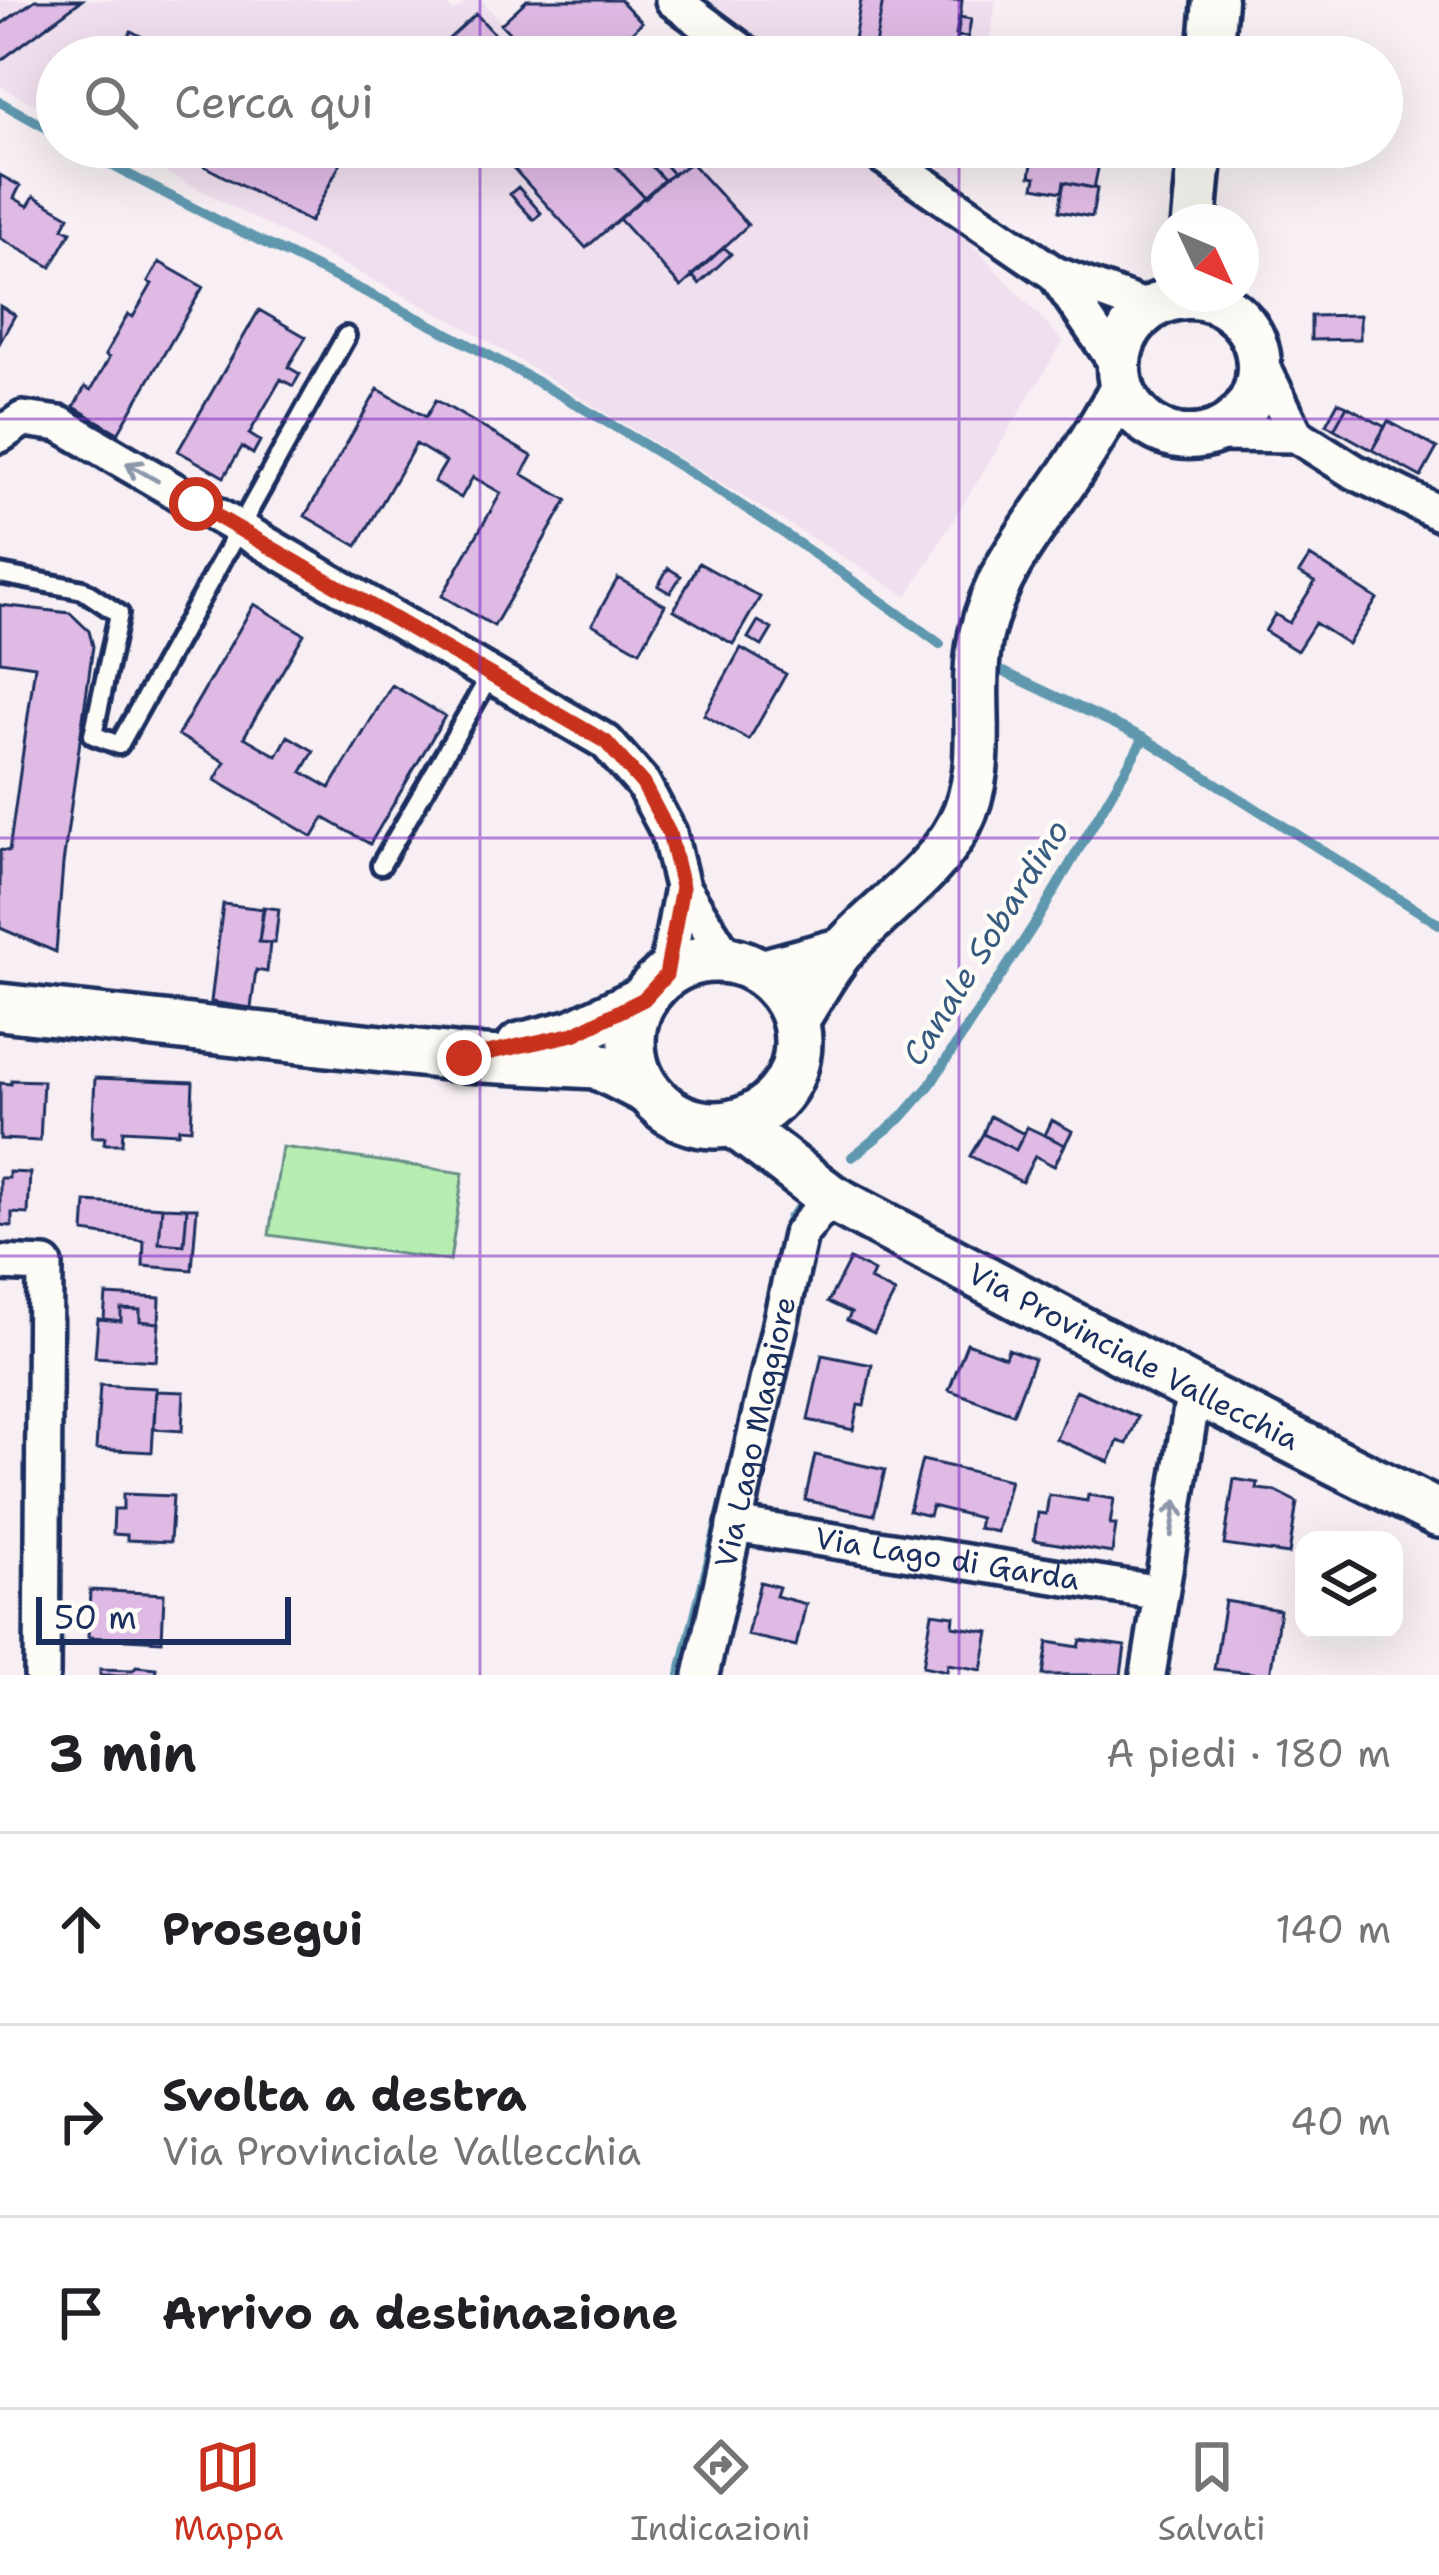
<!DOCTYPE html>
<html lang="it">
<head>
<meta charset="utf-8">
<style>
  :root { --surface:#fff; --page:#f2f2f2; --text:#202124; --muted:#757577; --line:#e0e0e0; --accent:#c8321e }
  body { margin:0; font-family:"Shantell Sans",sans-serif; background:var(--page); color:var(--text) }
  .controls { position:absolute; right:36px; bottom:36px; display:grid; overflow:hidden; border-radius:24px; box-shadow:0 12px 48px #0002 }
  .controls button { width:108px; height:108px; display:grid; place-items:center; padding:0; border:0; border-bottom:3px solid var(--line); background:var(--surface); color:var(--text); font:60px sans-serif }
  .compass { position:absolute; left:1151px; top:204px; width:108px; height:108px; border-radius:50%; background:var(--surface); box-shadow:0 12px 48px #0002; rotate:134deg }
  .scale { position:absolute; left:36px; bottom:30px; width:255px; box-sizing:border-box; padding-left:12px; border:6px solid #1b2f5e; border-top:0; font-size:33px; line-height:42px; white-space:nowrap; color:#1b2f5e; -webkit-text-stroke:9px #fdfcf7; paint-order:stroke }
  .stop { position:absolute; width:36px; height:36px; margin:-27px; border:9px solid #c8321e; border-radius:50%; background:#fff }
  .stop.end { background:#c8321e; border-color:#fff; box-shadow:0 3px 12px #0008 }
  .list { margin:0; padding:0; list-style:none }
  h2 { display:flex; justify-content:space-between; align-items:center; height:156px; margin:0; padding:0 48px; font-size:51px }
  h2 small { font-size:39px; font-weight:400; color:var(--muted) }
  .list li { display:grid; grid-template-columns:78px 1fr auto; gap:36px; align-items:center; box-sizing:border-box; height:192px; padding:0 48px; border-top:3px solid var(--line) }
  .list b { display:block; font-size:45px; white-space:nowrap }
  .list p { margin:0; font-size:39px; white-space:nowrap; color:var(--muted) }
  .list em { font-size:39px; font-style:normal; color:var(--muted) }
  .icon { flex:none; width:66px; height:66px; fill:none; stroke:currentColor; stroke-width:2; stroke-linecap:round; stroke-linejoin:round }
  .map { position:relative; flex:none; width:1439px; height:1675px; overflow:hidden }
  .search { position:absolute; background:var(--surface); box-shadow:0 12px 48px #0002; left:36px; right:36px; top:36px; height:132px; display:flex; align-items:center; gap:30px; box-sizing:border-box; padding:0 42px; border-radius:66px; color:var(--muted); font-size:45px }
  .sheet { height:732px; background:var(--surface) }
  nav { display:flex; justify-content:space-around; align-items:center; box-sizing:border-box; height:168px; border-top:3px solid var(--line); background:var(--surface); font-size:33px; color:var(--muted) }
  nav a { display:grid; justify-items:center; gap:6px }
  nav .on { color:var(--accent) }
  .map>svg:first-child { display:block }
</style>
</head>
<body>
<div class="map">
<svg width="1439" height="1675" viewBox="0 0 1439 1675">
  <rect width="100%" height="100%" fill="#f7eff3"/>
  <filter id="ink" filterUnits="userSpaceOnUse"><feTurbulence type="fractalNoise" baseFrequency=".00833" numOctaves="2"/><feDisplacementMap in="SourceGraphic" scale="24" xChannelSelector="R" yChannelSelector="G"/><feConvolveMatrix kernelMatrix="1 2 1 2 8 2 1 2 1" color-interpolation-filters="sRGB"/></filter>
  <g filter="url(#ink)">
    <!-- built -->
    <path fill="#f0dfee" d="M0,0H443L453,12L470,0H482L530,57H57V116L0,86Z
      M699,0H996L987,57H779Z
      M117,147H828L947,218L1063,341L907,596L464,327Z
      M909,147H970L963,185Z"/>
    <!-- green -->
    <path fill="#b6edb0" stroke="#688e87" stroke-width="3" d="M282,1147L463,1173L450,1261L269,1235Z"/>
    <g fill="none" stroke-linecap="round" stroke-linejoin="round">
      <!-- stream -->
      <path stroke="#5e97ae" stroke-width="10" d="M0,102L57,134
        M79,147C191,211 308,262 422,320C603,413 778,523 940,644
        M1004,672L1144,738L1439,924
        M852,1157L901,1118L930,1085L1036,922L1144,738
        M786,1234L790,1218L807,1200
        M680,1675L726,1492"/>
    </g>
    <!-- building -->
    <path fill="#dfbae4" stroke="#1b2f5e" stroke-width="3" d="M35,0H82L0,61V25Z
      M527,0H620L642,22L612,53H598L583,37L553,57H532L501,24Z
      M861,0H883L873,57H851Z
      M883,0H962L955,57H873Z
      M476,14L516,57H429Z
      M959,17L971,19L968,37L956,35Z
      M131,31L181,57H117Z
      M168,147H349L310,222Z
      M494,147H598L644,197L586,248Z
      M598,147H634L664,180L645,198Z
      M634,147H649L673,174L664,180Z
      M649,147H676L691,163L673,174Z
      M1034,152L1099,164L1094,188L1064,182L1062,192L1034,187L1036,177L1030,176Z
      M691,163L748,225L681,287L619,219L664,180Z
      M0,175L20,186L14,198L28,206L34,196L69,216L63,228L71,232L51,267L0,238Z
      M1064,182L1097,189L1092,217L1059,211Z
      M518,187L541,213L534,220L510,194Z
      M724,247L731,254L699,284L692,275Z
      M159,262L203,287L118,433L74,407L85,387L91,390L109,358L105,355L128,314L133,317L152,284L148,282Z
      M0,306L15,315L0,342Z
      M259,310L306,337L288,367L300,374L293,386L281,379L249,434L260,441L253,454L242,447L224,477L178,451Z
      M1360,315V339L1311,340V316Z
      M378,389L426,417L436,400L532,456L522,474L567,500L494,626L442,596L501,493L473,477L461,498L434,482L446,462L416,444L357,546L305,516Z
      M1338,402L1347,406L1334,429L1326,424Z
      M1347,406L1385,427L1372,450L1334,429Z
      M1388,421L1437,448L1421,477L1372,450Z
      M1310,556L1377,599L1348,644L1315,623L1297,651L1265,631L1275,614L1289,623L1315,582L1299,573Z
      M699,563L760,597L733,644L674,610Z
      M668,568L681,576L670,593L658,586Z
      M618,578L665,605L640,651L592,624Z
      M254,604L304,634L244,737L277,756L288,736L314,751L302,772L330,788L392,685L445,716L370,844L324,818L313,837L215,780L225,762L178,735Z
      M0,605L70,613L89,631L93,646L63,864L56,952L0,928V850L9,851L35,666L0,661Z
      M758,621L772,629L762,646L748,638Z
      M741,648L786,674L749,740L704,715Z
      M223,904L264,909L259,942L270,943L267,972L256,970L251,1008L211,1002Z
      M263,907L279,909L275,943L259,942Z
      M95,1078L193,1082L191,1129L179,1128L178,1133L123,1130L122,1144H104L105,1137H92Z
      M11,1080L43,1081L40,1141L0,1139V1083L11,1084Z
      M990,1116L1024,1134L1016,1150L983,1134Z
      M1052,1120L1072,1131L1065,1145L1045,1135Z
      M1027,1127L1065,1145L1054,1166L1035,1156L1022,1182L970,1156L983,1134L1016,1150Z
      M9,1172L30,1173L28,1214L12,1213V1226L0,1225V1178H9Z
      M86,1202L162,1207L159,1243L184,1245L187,1208H197L192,1270L143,1266L144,1241L84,1232Z
      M162,1207L187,1208L184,1245L159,1243Z
      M850,1259L874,1272L870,1280L895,1293L874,1333L847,1320L851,1313L828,1302Z
      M106,1295L160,1298L159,1323L140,1321V1310L121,1309V1321L104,1319Z
      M121,1309L140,1310V1321L159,1323L156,1361L95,1357L98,1319L121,1321Z
      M967,1343L1005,1357L1008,1349L1034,1359L1013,1414L949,1390Z
      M822,1355L872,1365L864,1406L858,1405L853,1430L808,1420Z
      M100,1385L156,1388L152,1452L96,1449Z
      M1076,1390L1138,1417L1127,1444L1118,1441L1109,1462L1056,1439Z
      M156,1391L184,1392L182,1431L154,1429Z
      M815,1455L885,1470L874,1515L805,1500Z
      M922,1460L1010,1480L997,1532L978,1528L980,1518L932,1506L929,1516L909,1511Z
      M1234,1479L1258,1483L1257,1489L1275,1491L1297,1502L1289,1554L1224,1545Z
      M123,1494L173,1496L170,1542L127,1540V1535L113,1534L114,1509H123Z
      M1049,1495L1087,1501L1088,1495L1114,1499L1110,1525H1116L1112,1553L1034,1540L1038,1513L1046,1514Z
      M760,1582L779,1587L776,1596L806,1604L796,1646L747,1635Z
      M90,1590L164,1594L162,1641L88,1637Z
      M1225,1601L1280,1610L1270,1675L1214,1669Z
      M932,1613L954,1616L953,1626L989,1632L982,1670L948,1664L947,1671L923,1666Z
      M1081,1640L1125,1646L1121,1675H1043L1048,1642L1079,1647Z
      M136,1666L156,1668L155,1675H100V1669L133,1670Z"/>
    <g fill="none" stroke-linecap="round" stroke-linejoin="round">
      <defs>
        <path id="service" d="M0,574L83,590L119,614L93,735L119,745L346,336
          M381,865L491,674"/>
        <g id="minor">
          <path d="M673,0L750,57"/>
          <path d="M870,147L1055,274L1150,309"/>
          <path d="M1055,274L1119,367"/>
          <path d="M1260,361L1296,435"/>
          <path d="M1211,434L1296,435L1353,471L1439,513"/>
          <path d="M0,435L23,419L60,424L606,742L643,784L669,833L682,887L728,960"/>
          <path d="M666,975L682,887"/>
          <path d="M0,1263L45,1265L42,1675"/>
          <path id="s1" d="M734,1525L1161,1593"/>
          <path id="s2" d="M701,1675L800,1235L830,1197"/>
          <path d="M1148,1675L1194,1390"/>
        </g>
        <path id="tertiary" d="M1210,57L1215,0
          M1194,222L1201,147
          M1119 367a70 70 0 1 1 140 0a70 70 0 1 1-140 0Z
          M759,972L844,949
          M795,1023C812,998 826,968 846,946C883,906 933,875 959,825C991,764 967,699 981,635C995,574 1029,533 1064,483C1085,453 1103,420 1122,389"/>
        <g id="secondary">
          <circle cx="715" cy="1042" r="83"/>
          <path d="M0,1007L464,1058L596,1065L647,1091"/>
          <path d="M520,1046L573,1033L644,999"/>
          <path id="s3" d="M733,1123L830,1197L1194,1390L1439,1514"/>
        </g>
      </defs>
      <!-- service casing -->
      <use href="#service" stroke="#1b2f5e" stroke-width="26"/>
      <!-- minor casing -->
      <use href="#minor" stroke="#1b2f5e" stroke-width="42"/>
      <!-- tertiary casing -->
      <use href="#tertiary" stroke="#1b2f5e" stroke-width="51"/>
      <!-- secondary casing -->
      <use href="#secondary" stroke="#1b2f5e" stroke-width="54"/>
      <!-- service -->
      <use href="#service" stroke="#fdfcf7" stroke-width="16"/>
      <!-- minor -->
      <use href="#minor" stroke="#fdfcf7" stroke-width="33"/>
      <!-- tertiary -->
      <use href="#tertiary" stroke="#fdfcf7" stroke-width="42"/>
      <!-- secondary -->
      <use href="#secondary" stroke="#fdfcf7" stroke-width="45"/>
    </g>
    <!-- one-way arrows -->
    <defs><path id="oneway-shaft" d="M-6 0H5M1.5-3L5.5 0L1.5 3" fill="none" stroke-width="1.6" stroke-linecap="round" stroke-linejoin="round" transform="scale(3)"/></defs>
    <g stroke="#8c96aa">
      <use href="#oneway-shaft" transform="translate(142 472) rotate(-150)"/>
      <use href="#oneway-shaft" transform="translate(1174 1518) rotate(-81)"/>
    </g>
  </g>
  <g fill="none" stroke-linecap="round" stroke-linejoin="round" filter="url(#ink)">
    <!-- route -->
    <path stroke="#c8321e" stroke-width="15" d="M196,504L606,742L643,784L669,833L682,887L666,975L644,999L574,1034L464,1058"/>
  </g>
  <!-- grid -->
  <path fill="none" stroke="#7b2cbf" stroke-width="3" stroke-opacity="0.55" d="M480,0V57M959,0V57M480,147V1675M959,147V1675M0,419H1439M0,838H1439M0,1256H1439"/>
  <g text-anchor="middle" stroke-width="9" stroke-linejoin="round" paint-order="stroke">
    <!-- street labels -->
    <g font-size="30" fill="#1b2f5e" stroke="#fdfcf7">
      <text dy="10" stroke="none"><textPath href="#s3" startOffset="465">Via Provinciale Vallecchia</textPath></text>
      <text dy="10" stroke="none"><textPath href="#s2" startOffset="249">Via Lago Maggiore</textPath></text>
      <text dy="10" stroke="none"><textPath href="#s1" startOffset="216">Via Lago di Garda</textPath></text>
    </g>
    <!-- water labels -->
    <g font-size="33" font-style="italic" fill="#375a7f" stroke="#fdfcf7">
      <text transform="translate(985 942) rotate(-58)" y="12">Canale Sobardino</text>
    </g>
  </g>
</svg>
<div class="controls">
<button><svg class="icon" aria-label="layers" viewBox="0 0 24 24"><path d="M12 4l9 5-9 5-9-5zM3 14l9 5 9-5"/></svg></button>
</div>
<svg class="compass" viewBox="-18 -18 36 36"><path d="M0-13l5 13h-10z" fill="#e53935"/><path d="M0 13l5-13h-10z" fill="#757577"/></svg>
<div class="scale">50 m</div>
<div class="stop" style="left:196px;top:504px"></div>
<div class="stop end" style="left:464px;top:1058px"></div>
<div class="search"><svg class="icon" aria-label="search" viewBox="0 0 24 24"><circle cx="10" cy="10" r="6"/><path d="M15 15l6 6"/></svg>Cerca qui</div>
</div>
<section class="sheet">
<h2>3 min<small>A piedi · 180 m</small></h2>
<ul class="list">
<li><svg class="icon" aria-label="ahead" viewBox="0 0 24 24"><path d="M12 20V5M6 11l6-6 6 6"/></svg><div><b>Prosegui</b></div><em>140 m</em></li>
<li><svg class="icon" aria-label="right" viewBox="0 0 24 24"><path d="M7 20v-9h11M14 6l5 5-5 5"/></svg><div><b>Svolta a destra</b><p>Via Provinciale Vallecchia</p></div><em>40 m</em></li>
<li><svg class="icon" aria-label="arrive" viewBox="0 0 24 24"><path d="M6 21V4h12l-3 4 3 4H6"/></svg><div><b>Arrivo a destinazione</b></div></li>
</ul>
</section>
<nav>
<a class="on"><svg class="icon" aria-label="map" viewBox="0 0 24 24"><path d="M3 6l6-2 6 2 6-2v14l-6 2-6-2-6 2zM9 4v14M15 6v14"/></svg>Mappa</a>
<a><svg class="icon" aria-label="directions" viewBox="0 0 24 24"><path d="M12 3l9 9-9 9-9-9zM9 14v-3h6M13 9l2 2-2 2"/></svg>Indicazioni</a>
<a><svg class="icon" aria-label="saved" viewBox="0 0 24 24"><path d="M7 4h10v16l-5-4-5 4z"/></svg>Salvati</a>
</nav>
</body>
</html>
